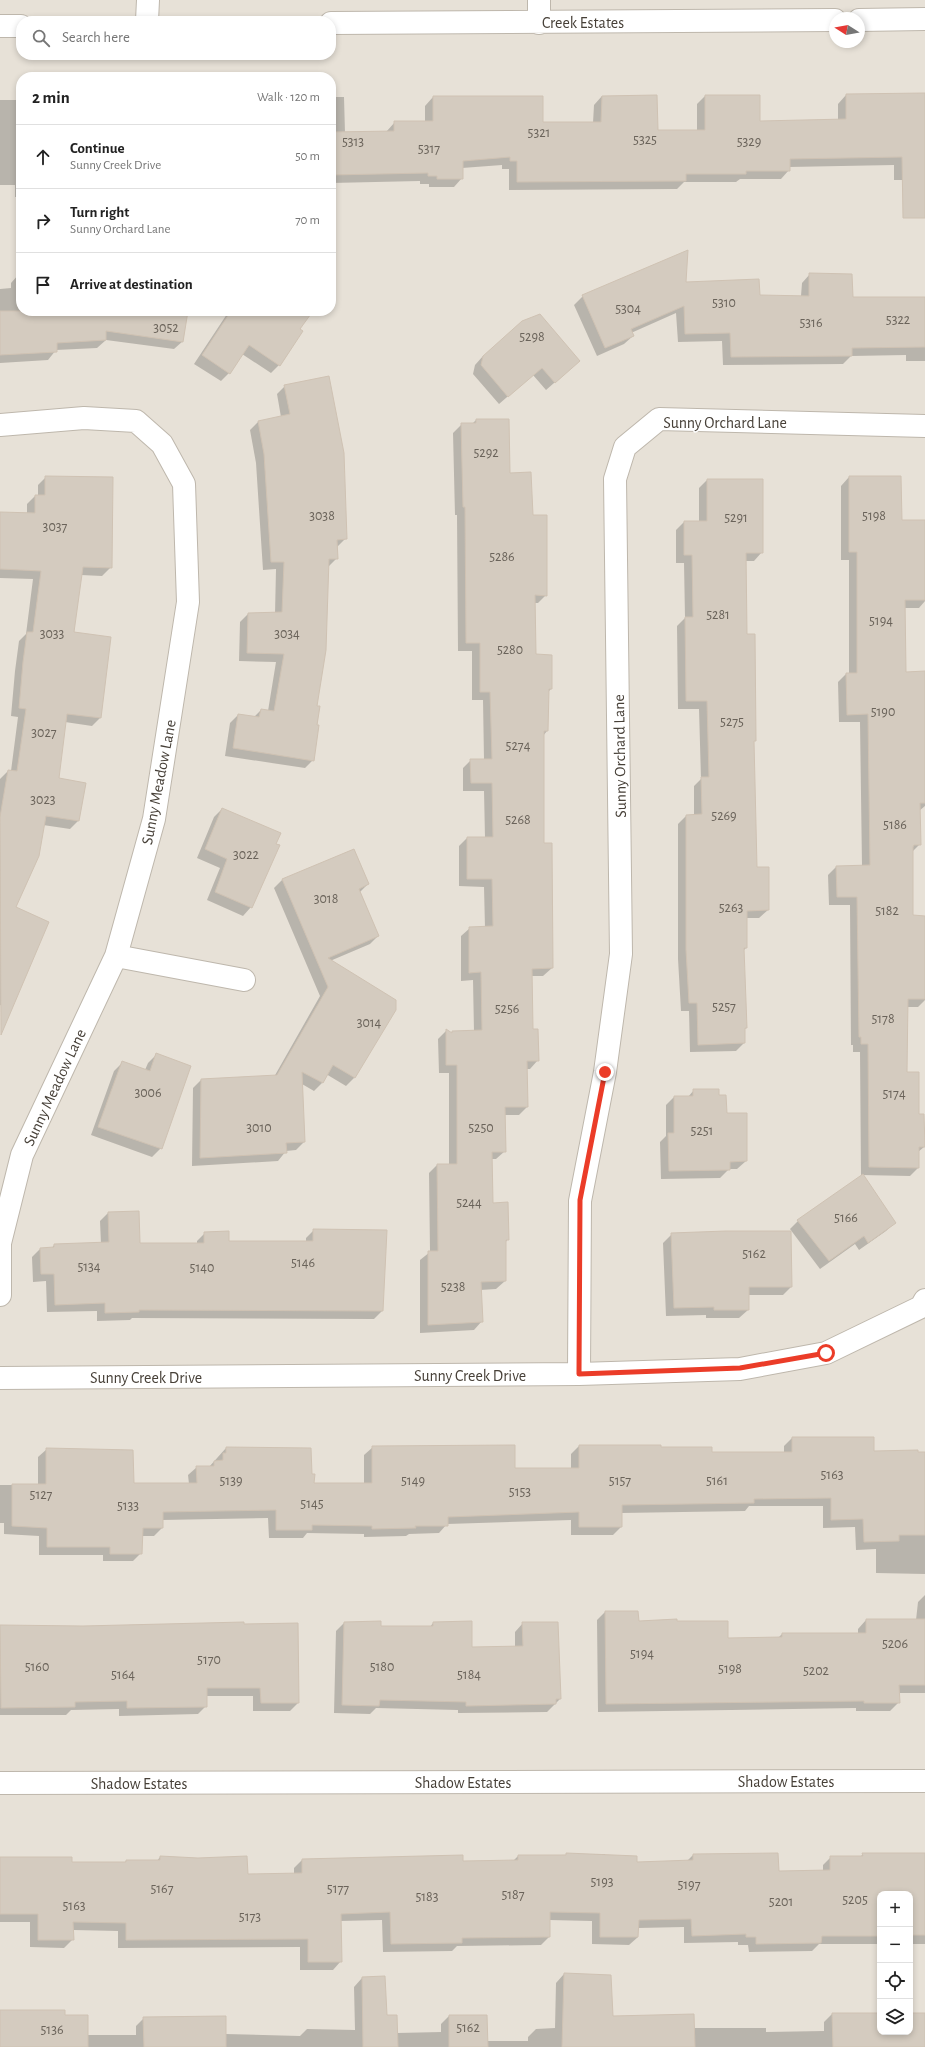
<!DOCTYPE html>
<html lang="en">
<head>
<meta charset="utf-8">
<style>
  :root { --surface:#fff; --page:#f6f6f6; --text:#222; --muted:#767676; --line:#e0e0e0 }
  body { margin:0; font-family:"Alegreya Sans",sans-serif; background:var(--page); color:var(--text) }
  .controls { position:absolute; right:12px; bottom:12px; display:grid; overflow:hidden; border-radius:8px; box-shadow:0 2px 6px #0003 }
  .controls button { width:36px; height:36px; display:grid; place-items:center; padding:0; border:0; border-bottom:1px solid var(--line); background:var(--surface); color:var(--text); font:20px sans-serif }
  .compass { position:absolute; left:829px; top:12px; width:36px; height:36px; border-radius:50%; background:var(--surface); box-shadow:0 2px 6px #0003; rotate:281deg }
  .stop { position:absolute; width:12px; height:12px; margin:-9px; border:3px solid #eb3c28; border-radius:50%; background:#fff }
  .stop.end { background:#eb3c28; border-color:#fff; box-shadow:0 1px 4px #0008 }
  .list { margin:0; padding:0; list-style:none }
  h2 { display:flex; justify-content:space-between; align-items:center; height:52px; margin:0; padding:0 16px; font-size:17px }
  h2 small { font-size:13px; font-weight:400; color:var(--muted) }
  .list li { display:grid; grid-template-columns:26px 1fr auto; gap:12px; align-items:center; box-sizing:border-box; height:64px; padding:0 16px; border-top:1px solid var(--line) }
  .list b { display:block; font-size:15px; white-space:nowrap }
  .list p { margin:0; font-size:13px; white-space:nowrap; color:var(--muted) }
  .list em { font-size:13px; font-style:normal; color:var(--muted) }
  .icon { flex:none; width:22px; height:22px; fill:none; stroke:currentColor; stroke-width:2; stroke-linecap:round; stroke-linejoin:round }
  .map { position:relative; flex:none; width:925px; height:2047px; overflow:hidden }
  .search { position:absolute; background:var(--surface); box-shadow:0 2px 6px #0003; left:16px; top:16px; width:320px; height:44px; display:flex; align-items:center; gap:10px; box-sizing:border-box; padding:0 14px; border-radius:16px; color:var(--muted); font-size:15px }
  .panel { position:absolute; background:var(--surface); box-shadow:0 2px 6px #0003; left:16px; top:72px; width:320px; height:244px; border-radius:16px }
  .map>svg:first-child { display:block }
</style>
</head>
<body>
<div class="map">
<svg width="925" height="2047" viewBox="0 0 925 2047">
  <rect width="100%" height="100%" fill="#f3f0e9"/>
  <!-- residential -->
  <path fill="#e7e1d7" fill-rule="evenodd" d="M0,0H925V2047H0ZM835,18H859V42H835ZM21,21H331V55H21ZM21,77H331V311H21ZM880,1894H910V2032H880Z"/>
  <!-- shadow -->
  <path fill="#0003" d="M846,95H925V180H894V165L789,167V170L781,179H740L736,182H684L677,189L509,190V169H502V165L462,168V178L454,187H429V184H420V181L331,183V97H344L345,133L386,132L395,122H425V106L433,97H542V123H593L594,105L602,96H656L657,131H697V104L705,96L759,122L838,120V104Z
    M0,100H21V197H15V185H0Z
    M19,274H21V311H187L183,341L174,349L106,340L97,348L56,350L48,360L0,363V289L11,288V283Z
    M810,274L852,298H925V361H906V355L851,356L843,364L723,365L722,341L678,342L676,313L631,333L633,336L624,344L597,356L574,305L583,296L685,283L759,296H801L802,283Z
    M229,311H280L279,365L271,373L242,354L229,373L221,381L194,364Z
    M483,356L570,369L546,390L533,375L499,404L473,374L475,365Z
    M285,386L346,538L337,547V558L328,567L316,707H319L313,760L305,768L225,756L230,723L238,715L254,717L261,710L268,711L276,662L239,661L240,622L248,614H275L276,569L263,570L256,463L250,430L258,422L281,417L277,394Z
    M476,420L509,474L532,516L546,595L538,603H534L535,655L551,689L548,692L547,731L543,736V844L552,968L543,976H531L532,1030L538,1060L530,1069H526L527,1107L519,1115H504L505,1151L496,1159H491L492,1204L508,1239L505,1243V1281L496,1289L480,1290L482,1321L474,1330L420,1333V1260L430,1252L429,1173L437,1165H449V1073H439L438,1039L446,1031L451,1034L474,1032L473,980L461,981V936L470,928H485L484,887L459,886V846L467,838H485L484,791H463V768L471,760H484L483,700H472V651H458L457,515H455L453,433L462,424H472Z
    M46,477L111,567L102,576L81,575L73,633L100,718L92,726L65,722L58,779L78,821L70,829L43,825L15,908L7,1007L0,1005V779L8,771H11L18,717L11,716L15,671L19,641L26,634L33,579L0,578V513L27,514V504L35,496H38V485Z
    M849,477L901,521L925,567V601L919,608H904L905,673L925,672V806L919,811L920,844L912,852V916L925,917V1000L918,1007H906V1073L918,1115L924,1147L918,1152V1168L910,1176L861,1175L860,1052H853V1045H851L850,905H829L828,875L836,867L862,866L860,722H839L838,682L846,674H849V560H841V486Z
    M707,480L762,552L754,561H745L746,635L755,740L753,743L756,868L768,910L759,918H746V948L743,951L746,1028L744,1030V1043L736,1051L690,1052L689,1011H681L678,959V824L686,816L694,815V786L701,779L699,709H678L677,626L685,618L684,563H676V530L684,522H699V488Z
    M222,809L251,907L243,916L207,900L220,868L197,858L214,817Z
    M353,850L368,884L360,892L378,936L370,944L330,961L395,1009L354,1078L346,1086L326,1074L322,1083L314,1091L302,1084L304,1142L296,1150L286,1151L278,1161L192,1166L193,1088L201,1080L274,1077L320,996L274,888L282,880Z
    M156,1055L161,1148L152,1157L91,1135L114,1071L123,1062L145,1070L148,1063Z
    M694,1090L718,1096L746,1161L737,1169H729L720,1178L661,1179L660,1142L666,1136V1105L674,1097H688Z
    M108,1213L139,1244H197V1241L205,1233L228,1242H306V1238L314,1230L382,1311L374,1319L132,1318L130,1320L97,1321V1311L47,1312L46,1281L33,1282L32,1257L40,1249L52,1248L54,1245L101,1244L100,1221Z
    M798,1221L894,1223L886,1231L859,1250L855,1244L820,1269L790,1229Z
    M790,1232L791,1287L783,1295H748V1310L739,1318H706V1315L666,1316L663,1243L672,1234Z
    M792,1438L873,1452H925V1574L876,1573V1549L856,1550L855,1527L823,1528V1506H749L745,1511L621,1513V1527L613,1535H571V1520L447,1524L439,1533L409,1534L406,1536L364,1537V1534L307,1533L303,1538H269L268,1518L162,1520V1528L154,1536H142L141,1553L133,1561H103V1555H39V1536L4,1534V1523H0V1485H38V1457L47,1449H81V1451L133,1484H189L188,1475L197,1467H209L226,1448L311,1475L313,1484H364V1455L373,1447L514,1469H571V1454L579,1446L660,1448L711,1453H784V1446Z
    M925,1595V1693H898L899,1702L890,1711H856V1708L598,1712L597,1620L605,1612H637L638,1622H676L727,1639L778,1638L782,1634H858V1629L866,1620H916L918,1602Z
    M471,1622V1648L515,1647V1632L523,1623L560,1699L547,1712L458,1713V1710L376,1708L370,1714L334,1713L336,1631L344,1623L380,1627H430L433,1623Z
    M297,1624L298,1703L290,1711H253V1696H206V1706L198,1714L119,1716V1709L71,1710L66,1715H0V1627H122L124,1625Z
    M605,1854V1857L636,1863L687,1861L693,1855L778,1872L823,1871V1865L831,1857H860L863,1854H925V1944H910V1894H880V1944H819L812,1951L749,1952L748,1945H738V1942L684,1943V1927L638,1928V1937L629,1945L592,1944V1921L549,1920V1937L541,1945L457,1946L452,1951L383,1952L382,1920L340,1921L341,1961L333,1970H300V1947L118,1948V1931L73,1930V1939L64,1948L30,1947V1922H0V1858L71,1863H124L126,1861H157L160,1857L247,1875L294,1874V1868L302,1860L462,1856V1862L513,1861L518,1856Z
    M564,1974L612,2017L694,2028H766V2032L824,2031V2022L832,2014H880V2032H910V2013H925V2047H0V2011L64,2016L87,2035H136V2026L144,2018L225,2034L300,2036L307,2029L355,2030L354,1987L362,1978L397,2033L441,2032V2024L449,2016L487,2041H528V2037L536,2029L555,2028L556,1983Z"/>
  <!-- building -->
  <path fill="#d4cbbf" stroke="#cfc2b3" d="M925,93V218H903L902,157L790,159V171H746V174H686V181L517,182V161H510V157L463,161V179H437V176H428V173L331,175V132L394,131V121H433V96H543V122H601L602,96L657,95L658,130H705V95H760V121L846,119V94Z
    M688,250L686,282L759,279L760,295L809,296V273L852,274L853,297H925V347L852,348V356L731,357L730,333L685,334L684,306L631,329L634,336L605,348L582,295Z
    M0,311H188L183,342L106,331V340L57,343V352L0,355Z
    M231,311H313L300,329L303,331L280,366L249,345L230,374L202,355Z
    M540,314L580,361L555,383L542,368L508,397L481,365L483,356L522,321Z
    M329,376L344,453L347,539L337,540L338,559H329L326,650L317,706H320L317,725H319L314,761L233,748L238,714L259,717L261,709L274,711L284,654L247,653L248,613L282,612L284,562H271L264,454L258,421L290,414L284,385Z
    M476,419H509L510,473L531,472L533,515H547V596L535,595L536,654L552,655V689H549L548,731H544V843H552L553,968L532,969L533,1029H538L539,1061H527L528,1107H505L506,1152H492L493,1203L508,1202L509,1240H506V1281L481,1282L483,1322L428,1325V1251H438L437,1164H457V1065H446V1029L452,1033V1031L482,1030L481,972L469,973V927L493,926L492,879H467V837H493L492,783H471L470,759H492L490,692H480V643H466L465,507H463L461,423H476Z
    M45,476L113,477L112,568L83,567L74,632L111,637L101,718L67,714L59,778L86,783L79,821L46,816L39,856L16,907L49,922L1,1035L0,817L8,770L17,771L26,709L19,708L23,662L27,632H33L41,571L0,569V512L35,513V495H45Z
    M849,476H901L902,520H925V600H905L906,672L925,671V803H920L921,845H914L913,847V915L925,916V999H908L907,1072H919V1114H924L925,1147H919V1168L869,1167L868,1044H861V1037H859L857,897H837L836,866L870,865L868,714L847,715L846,673H857V552H849Z
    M707,479H763V553H746L747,634H755L756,741H754L757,867H769V910L747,911V948H744L747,1028H745V1043L698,1045L697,1003H689L686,950V815L702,814L701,777H709L707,701H686L685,617H693L692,555H684V521H707Z
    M222,808L281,833L276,844L280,845L252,908L215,892L227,859L205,849Z
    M354,849L369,884L359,889L379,936L328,958L396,1000V1010L355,1078L333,1065L323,1083L302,1072L305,1142L286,1143L287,1153L200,1158L201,1079L277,1075L328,987L282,879Z
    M156,1053L191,1066L162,1149L98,1127L122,1061L150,1071Z
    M693,1089H719V1095H726L727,1113H747V1161L730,1162V1170L669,1171L668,1133H674V1096H693Z
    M863,1174L896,1223L868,1243L864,1236L829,1261L797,1220Z
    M139,1211L140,1243H204V1232L229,1231V1241H313V1229L387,1230L383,1311L139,1310V1312L105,1313V1303L55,1305L54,1274H41L40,1248L54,1247V1244L109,1242L108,1212Z
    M726,1231H791L792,1287H749V1310H714V1307L674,1308L671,1233Z
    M792,1437H874V1451L918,1450V1452H925V1535H899V1541L864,1542L863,1519L831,1520V1498L754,1499V1503L622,1505V1527H579V1512L448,1517V1526H415L416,1528L372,1529V1526L312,1525V1530H276V1510L163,1512V1528H143L142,1554H110V1547H47V1528L12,1526V1484H46V1448L133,1450L134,1483H197L196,1466H214V1461L223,1460V1453H226V1447L311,1448L312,1474H315L314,1483H372V1446L515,1445V1468H579V1445H661V1447H712V1452H792Z
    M605,1611H638L639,1621L677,1619V1621H728V1638L782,1637V1633H866V1619H925V1685H899L900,1703H864V1701L606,1704Z
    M381,1621V1626H433V1622L472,1621V1647L523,1646L522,1622H558L561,1699H556V1704L466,1706V1702L380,1700L379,1706L342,1705L344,1622Z
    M244,1622V1624L298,1623L299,1703H261L260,1688H207V1707L127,1708V1701L75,1702V1707L1,1708L0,1625L83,1626Z
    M566,1853L637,1856V1862L693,1860V1854L778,1853L779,1871L830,1870V1856H863L862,1853H925V1935H910V1894H880V1936H822L821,1943L756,1944V1937H746V1934L692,1936L691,1919L639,1920L638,1937H600V1913L550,1912V1937L462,1938V1943L391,1944L390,1912L341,1914L342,1962H308V1939L126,1940V1923L73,1922L74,1940H38V1914H0V1857H72V1862H126V1860H160V1856L198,1858L247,1856L248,1874L302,1873V1859L463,1855V1861L518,1860V1855H566Z
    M564,1973L611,1975L613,2016L694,2014L695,2047H562Z
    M385,1976L387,2015H397L398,2047H363L362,1977Z
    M0,2010H65V2015H88V2047H0Z
    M832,2013H880V2032H910V2013H925V2047H833Z
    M449,2015H487L488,2047H449Z
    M226,2016V2047H144L143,2017Z"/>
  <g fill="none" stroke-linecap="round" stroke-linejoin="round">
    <defs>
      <path id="street" d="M859,20L925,19
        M147,21L148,0
        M331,23L835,20
        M539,23V0
        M0,26H21
        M0,425L84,418L136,421L162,444L184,484L188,602L154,819L116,956L22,1155L0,1243V1295
        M116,956L244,980
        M579,1374L580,1201L605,1072L621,954L615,479L625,447L659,419L925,426
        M0,1378L579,1374L740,1369L826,1353L921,1307L925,1300
        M0,1783L925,1781"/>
    </defs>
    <!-- street casing -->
    <use href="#street" stroke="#beb7ac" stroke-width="24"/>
    <!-- street -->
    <use href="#street" stroke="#fff" stroke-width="22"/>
  </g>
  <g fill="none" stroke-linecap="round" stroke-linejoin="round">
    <!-- route -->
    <path stroke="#eb3c28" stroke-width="5" d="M605,1072L580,1200L579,1374L740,1368L826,1353"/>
  </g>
  <g text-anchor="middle" stroke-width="3" stroke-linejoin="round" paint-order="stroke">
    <!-- number labels -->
    <g font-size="14" fill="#6a635a">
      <text x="539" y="137">5321</text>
      <text x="645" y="144">5325</text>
      <text x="353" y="146">5313</text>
      <text x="749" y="146">5329</text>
      <text x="429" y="153">5317</text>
      <text x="724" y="307">5310</text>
      <text x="628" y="313">5304</text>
      <text x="898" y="324">5322</text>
      <text x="811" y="327">5316</text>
      <text x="166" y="332">3052</text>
      <text x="532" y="341">5298</text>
      <text x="486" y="457">5292</text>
      <text x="322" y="520">3038</text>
      <text x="874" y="520">5198</text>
      <text x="736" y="522">5291</text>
      <text x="55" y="531">3037</text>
      <text x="502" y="561">5286</text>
      <text x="718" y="619">5281</text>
      <text x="881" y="625">5194</text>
      <text x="52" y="638">3033</text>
      <text x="287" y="638">3034</text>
      <text x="510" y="654">5280</text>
      <text x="883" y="716">5190</text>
      <text x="732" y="726">5275</text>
      <text x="44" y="737">3027</text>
      <text x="518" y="750">5274</text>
      <text x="43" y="804">3023</text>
      <text x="724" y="820">5269</text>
      <text x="518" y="824">5268</text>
      <text x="895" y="829">5186</text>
      <text x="246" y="859">3022</text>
      <text x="326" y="903">3018</text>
      <text x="731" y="912">5263</text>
      <text x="887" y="915">5182</text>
      <text x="724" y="1011">5257</text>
      <text x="507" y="1013">5256</text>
      <text x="883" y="1023">5178</text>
      <text x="369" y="1027">3014</text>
      <text x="148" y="1097">3006</text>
      <text x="894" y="1098">5174</text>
      <text x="259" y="1132">3010</text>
      <text x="481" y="1132">5250</text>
      <text x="702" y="1135">5251</text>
      <text x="469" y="1207">5244</text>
      <text x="846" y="1222">5166</text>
      <text x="754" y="1258">5162</text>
      <text x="303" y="1267">5146</text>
      <text x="89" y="1271">5134</text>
      <text x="202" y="1272">5140</text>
      <text x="453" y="1291">5238</text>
      <text x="832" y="1479">5163</text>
      <text x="231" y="1485">5139</text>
      <text x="413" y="1485">5149</text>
      <text x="620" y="1485">5157</text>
      <text x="717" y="1485">5161</text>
      <text x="520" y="1496">5153</text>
      <text x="41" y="1499">5127</text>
      <text x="312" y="1508">5145</text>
      <text x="128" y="1510">5133</text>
      <text x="895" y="1648">5206</text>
      <text x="642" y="1658">5194</text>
      <text x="209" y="1664">5170</text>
      <text x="37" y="1671">5160</text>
      <text x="382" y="1671">5180</text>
      <text x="730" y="1673">5198</text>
      <text x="816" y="1675">5202</text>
      <text x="123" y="1679">5164</text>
      <text x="469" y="1679">5184</text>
      <text x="602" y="1886">5193</text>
      <text x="689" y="1889">5197</text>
      <text x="162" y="1893">5167</text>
      <text x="338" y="1893">5177</text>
      <text x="513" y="1899">5187</text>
      <text x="427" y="1901">5183</text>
      <text x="855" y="1904">5205</text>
      <text x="781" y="1906">5201</text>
      <text x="74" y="1910">5163</text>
      <text x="250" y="1921">5173</text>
      <text x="468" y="2032">5162</text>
      <text x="52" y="2034">5136</text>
    </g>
    <!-- street labels -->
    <g font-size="16" fill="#474038" stroke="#fff">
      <text x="583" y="28">Creek Estates</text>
      <text x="725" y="428">Sunny Orchard Lane</text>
      <text transform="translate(619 756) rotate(-91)" y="6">Sunny Orchard Lane</text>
      <text transform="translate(158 782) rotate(-79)" y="6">Sunny Meadow Lane</text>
      <text transform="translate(54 1087) rotate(-65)" y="6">Sunny Meadow Lane</text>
      <text x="470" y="1381">Sunny Creek Drive</text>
      <text x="146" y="1383">Sunny Creek Drive</text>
      <text x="786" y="1787">Shadow Estates</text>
      <text x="463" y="1788">Shadow Estates</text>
      <text x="139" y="1789">Shadow Estates</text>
    </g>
  </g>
</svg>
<div class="controls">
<button>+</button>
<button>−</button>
<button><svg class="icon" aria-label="locate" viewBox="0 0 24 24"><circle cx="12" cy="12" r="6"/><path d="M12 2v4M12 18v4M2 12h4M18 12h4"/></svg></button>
<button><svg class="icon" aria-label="layers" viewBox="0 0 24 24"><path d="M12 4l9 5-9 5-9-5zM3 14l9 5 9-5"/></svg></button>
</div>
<svg class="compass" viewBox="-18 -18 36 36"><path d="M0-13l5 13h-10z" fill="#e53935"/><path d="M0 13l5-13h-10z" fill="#767676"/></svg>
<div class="stop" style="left:826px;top:1353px"></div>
<div class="stop end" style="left:605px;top:1072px"></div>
<div class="search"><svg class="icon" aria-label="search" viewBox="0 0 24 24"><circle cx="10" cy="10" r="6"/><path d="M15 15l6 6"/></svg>Search here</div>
<section class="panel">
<h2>2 min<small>Walk · 120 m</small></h2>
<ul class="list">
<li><svg class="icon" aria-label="ahead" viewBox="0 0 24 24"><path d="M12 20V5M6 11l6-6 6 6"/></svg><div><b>Continue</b><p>Sunny Creek Drive</p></div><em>50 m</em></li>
<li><svg class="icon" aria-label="right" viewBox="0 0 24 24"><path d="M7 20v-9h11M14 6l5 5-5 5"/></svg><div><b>Turn right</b><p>Sunny Orchard Lane</p></div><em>70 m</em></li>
<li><svg class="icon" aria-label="arrive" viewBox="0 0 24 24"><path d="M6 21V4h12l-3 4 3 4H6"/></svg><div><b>Arrive at destination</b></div></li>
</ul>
</section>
</div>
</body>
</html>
